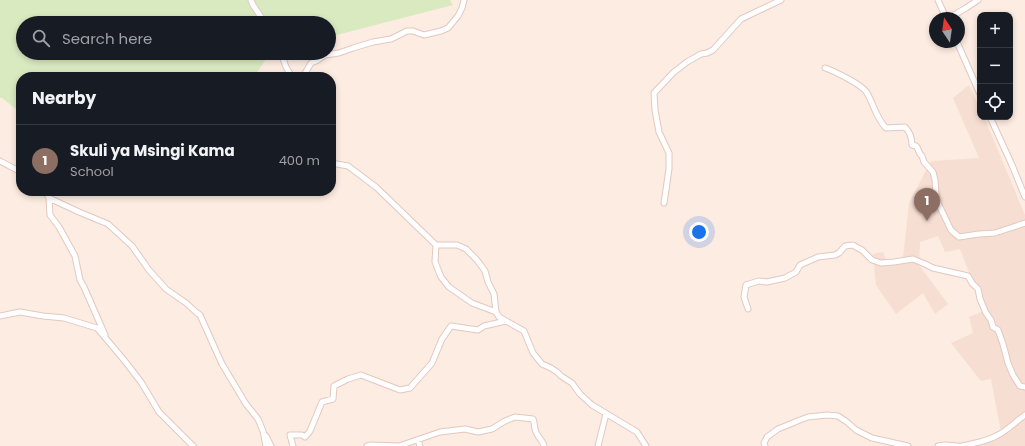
<!DOCTYPE html>
<html lang="en">
<head>
<meta charset="utf-8">
<style>
  :root { --surface:#171b24; --page:#242831; --text:#f1f3f6; --muted:#9ea1a6; --line:#363941; --accent:#0f766e }
  body { margin:0; font-family:Poppins,sans-serif; background:var(--page); color:var(--text) }
  .controls { position:absolute; right:12px; top:12px; display:grid; overflow:hidden; border-radius:8px; box-shadow:0 2px 6px #0003 }
  .controls button { width:36px; height:36px; display:grid; place-items:center; padding:0; border:0; border-bottom:1px solid var(--line); background:var(--surface); color:var(--text); font:20px sans-serif }
  .compass { position:absolute; left:929px; top:12px; width:36px; height:36px; border-radius:50%; background:var(--surface); box-shadow:0 2px 6px #0003; rotate:347deg }
  .you { position:absolute; left:699px; top:232px; width:14px; height:14px; margin:-10px; border:3px solid #fff; border-radius:50%; background:#1a73e8; box-shadow:0 0 0 6px #1a73e833 }
  .badge { display:grid; place-items:center; width:26px; height:26px; border-radius:50%; background:var(--accent); color:#fff; font-size:13px; font-weight:700 }
  .pin { position:absolute; translate:-50% -33px; filter:drop-shadow(0 1px 2px #0008) }
  .pin::after { content:''; position:absolute; top:21px; width:14px; height:12px; background:inherit; clip-path:polygon(0 0,100% 0,50% 100%) }
  .list { margin:0; padding:0; list-style:none }
  h2 { display:flex; justify-content:space-between; align-items:center; height:52px; margin:0; padding:0 16px; font-size:17px }
  h2 small { font-size:13px; font-weight:400; color:var(--muted) }
  .list li { display:grid; grid-template-columns:26px 1fr auto; gap:12px; align-items:center; box-sizing:border-box; height:72px; padding:0 16px; border-top:1px solid var(--line) }
  .list b { display:block; font-size:15px; white-space:nowrap }
  .list p { margin:0; font-size:13px; white-space:nowrap; color:var(--muted) }
  .list em { font-size:13px; font-style:normal; color:var(--muted) }
  .icon { flex:none; width:22px; height:22px; fill:none; stroke:currentColor; stroke-width:2; stroke-linecap:round; stroke-linejoin:round }
  .map { position:relative; flex:none; width:1025px; height:446px; overflow:hidden }
  .search { position:absolute; background:var(--surface); box-shadow:0 2px 6px #0003; left:16px; top:16px; width:320px; height:44px; display:flex; align-items:center; gap:10px; box-sizing:border-box; padding:0 14px; border-radius:22px; color:var(--muted); font-size:15px }
  .panel { position:absolute; background:var(--surface); box-shadow:0 2px 6px #0003; left:16px; top:72px; width:320px; height:124px; border-radius:16px }
  .map>svg:first-child { display:block }
</style>
</head>
<body>
<div class="map">
<svg width="1025" height="446" viewBox="0 0 1025 446">
  <rect width="100%" height="100%" fill="#fdece1"/>
  <!-- residential -->
  <path fill="#f6ded2" d="M969,85L980,109V117H984L1025,215V446H979L1001,432L991,379L981,381L951,343L973,333L969,317L984,311L960,249L945,252L938,236L920,242L919,265L948,304L935,314L923,293L896,314L876,285L873,254L883,252L887,262L903,259L909,203L931,161L979,158L953,98Z"/>
  <!-- green -->
  <path fill="#daeac0" d="M0,0H450L453,5L329,37V23H23V53H270L254,77H21V113L2,98H0Z"/>
  <g fill="none" stroke-linecap="round" stroke-linejoin="round">
    <defs>
      <path id="minor" d="M251,0L253,5L265,23
        M938,0L946,18
        M949,18L966,8L978,0
        M957,42L980,94
        M281,53L286,67L292,77
        M825,68C834,71 863,85 867,93C874,105 876,118 886,128L905,127C910,132 912,138 912,145L916,146L917,147L920,154L922,156L924,162L933,172L935,180L936,194L938,203L951,230L959,237L979,234L995,233L1025,223
        M303,77L311,63L316,61L325,55L339,53L353,48L373,42L391,39L407,31H413L424,35L441,31L448,28L458,16L462,8L464,0
        M990,117L1012,165L1025,197
        M0,161L21,172
        M331,163L348,166L376,187L436,245L435,262L441,277L449,287L472,303L496,312L499,317L524,331L533,353L542,364L551,368L557,372L561,376L572,383L580,394L592,405L637,432L646,446
        M45,191L49,198L50,215L59,227L75,256L80,280L84,287L105,335
        M49,198L79,212L108,224L132,246L149,270L166,289L186,303L196,312L200,315L222,364L246,404L258,419L263,431L266,446
        M664,203L669,169V153L659,132L655,110L654,93L674,72L687,62L701,54L707,53L713,50L741,19L781,0
        M436,245H457L466,249L477,260L485,271L488,282L494,294L496,312
        M748,309L744,297L746,285L759,281L767,282L785,278L796,272L800,265L818,257L835,255L839,253L845,246L853,245L856,247L862,250L872,260L881,263L894,262L913,259L925,264L933,268L968,276L972,283L978,289L980,299L986,313L991,320L993,327L998,330L1003,344L1008,363L1013,375L1020,386L1025,387
        M0,316L20,312L43,316L64,318L97,328L124,360L141,382L159,412L193,446
        M266,436L271,446
        M418,440L420,446
        M293,446L290,435H302L305,437L310,431L322,402L333,399L334,386L348,379L361,375L400,390L410,388L432,363L442,339L451,326L478,330L484,326L506,321
        M367,446L371,445L399,446L440,432L465,429L478,432L492,429L505,421L515,417L533,419C535,424 534,428 536,432C538,438 543,440 544,446
        M598,446L606,414
        M765,446L764,443L767,437L778,429L800,420L808,417L827,415L838,416L847,422L856,430L872,438L908,446
        M938,446L945,445L958,446
        M962,446C974,443 985,442 996,436C1007,431 1015,422 1025,415"/>
    </defs>
    <!-- minor casing -->
    <use href="#minor" stroke="#e3c8c0" stroke-width="7"/>
    <!-- minor -->
    <use href="#minor" stroke="#fff" stroke-width="5"/>
  </g>
</svg>
<div class="controls">
<button>+</button>
<button>−</button>
<button><svg class="icon" aria-label="locate" viewBox="0 0 24 24"><circle cx="12" cy="12" r="6"/><path d="M12 2v4M12 18v4M2 12h4M18 12h4"/></svg></button>
</div>
<svg class="compass" viewBox="-18 -18 36 36"><path d="M0-13l5 13h-10z" fill="#e53935"/><path d="M0 13l5-13h-10z" fill="#9ea1a6"/></svg>
<div class="you"></div>
<div class="pin badge" style="left:927px;top:221px;background:#8d6e63">1</div>
<div class="search"><svg class="icon" aria-label="search" viewBox="0 0 24 24"><circle cx="10" cy="10" r="6"/><path d="M15 15l6 6"/></svg>Search here</div>
<section class="panel">
<h2>Nearby<small></small></h2>
<ul class="list">
<li><span class="badge" style="background:#8d6e63">1</span><div><b>Skuli ya Msingi Kama</b><p>School</p></div><em>400 m</em></li>
</ul>
</section>
</div>
</body>
</html>
